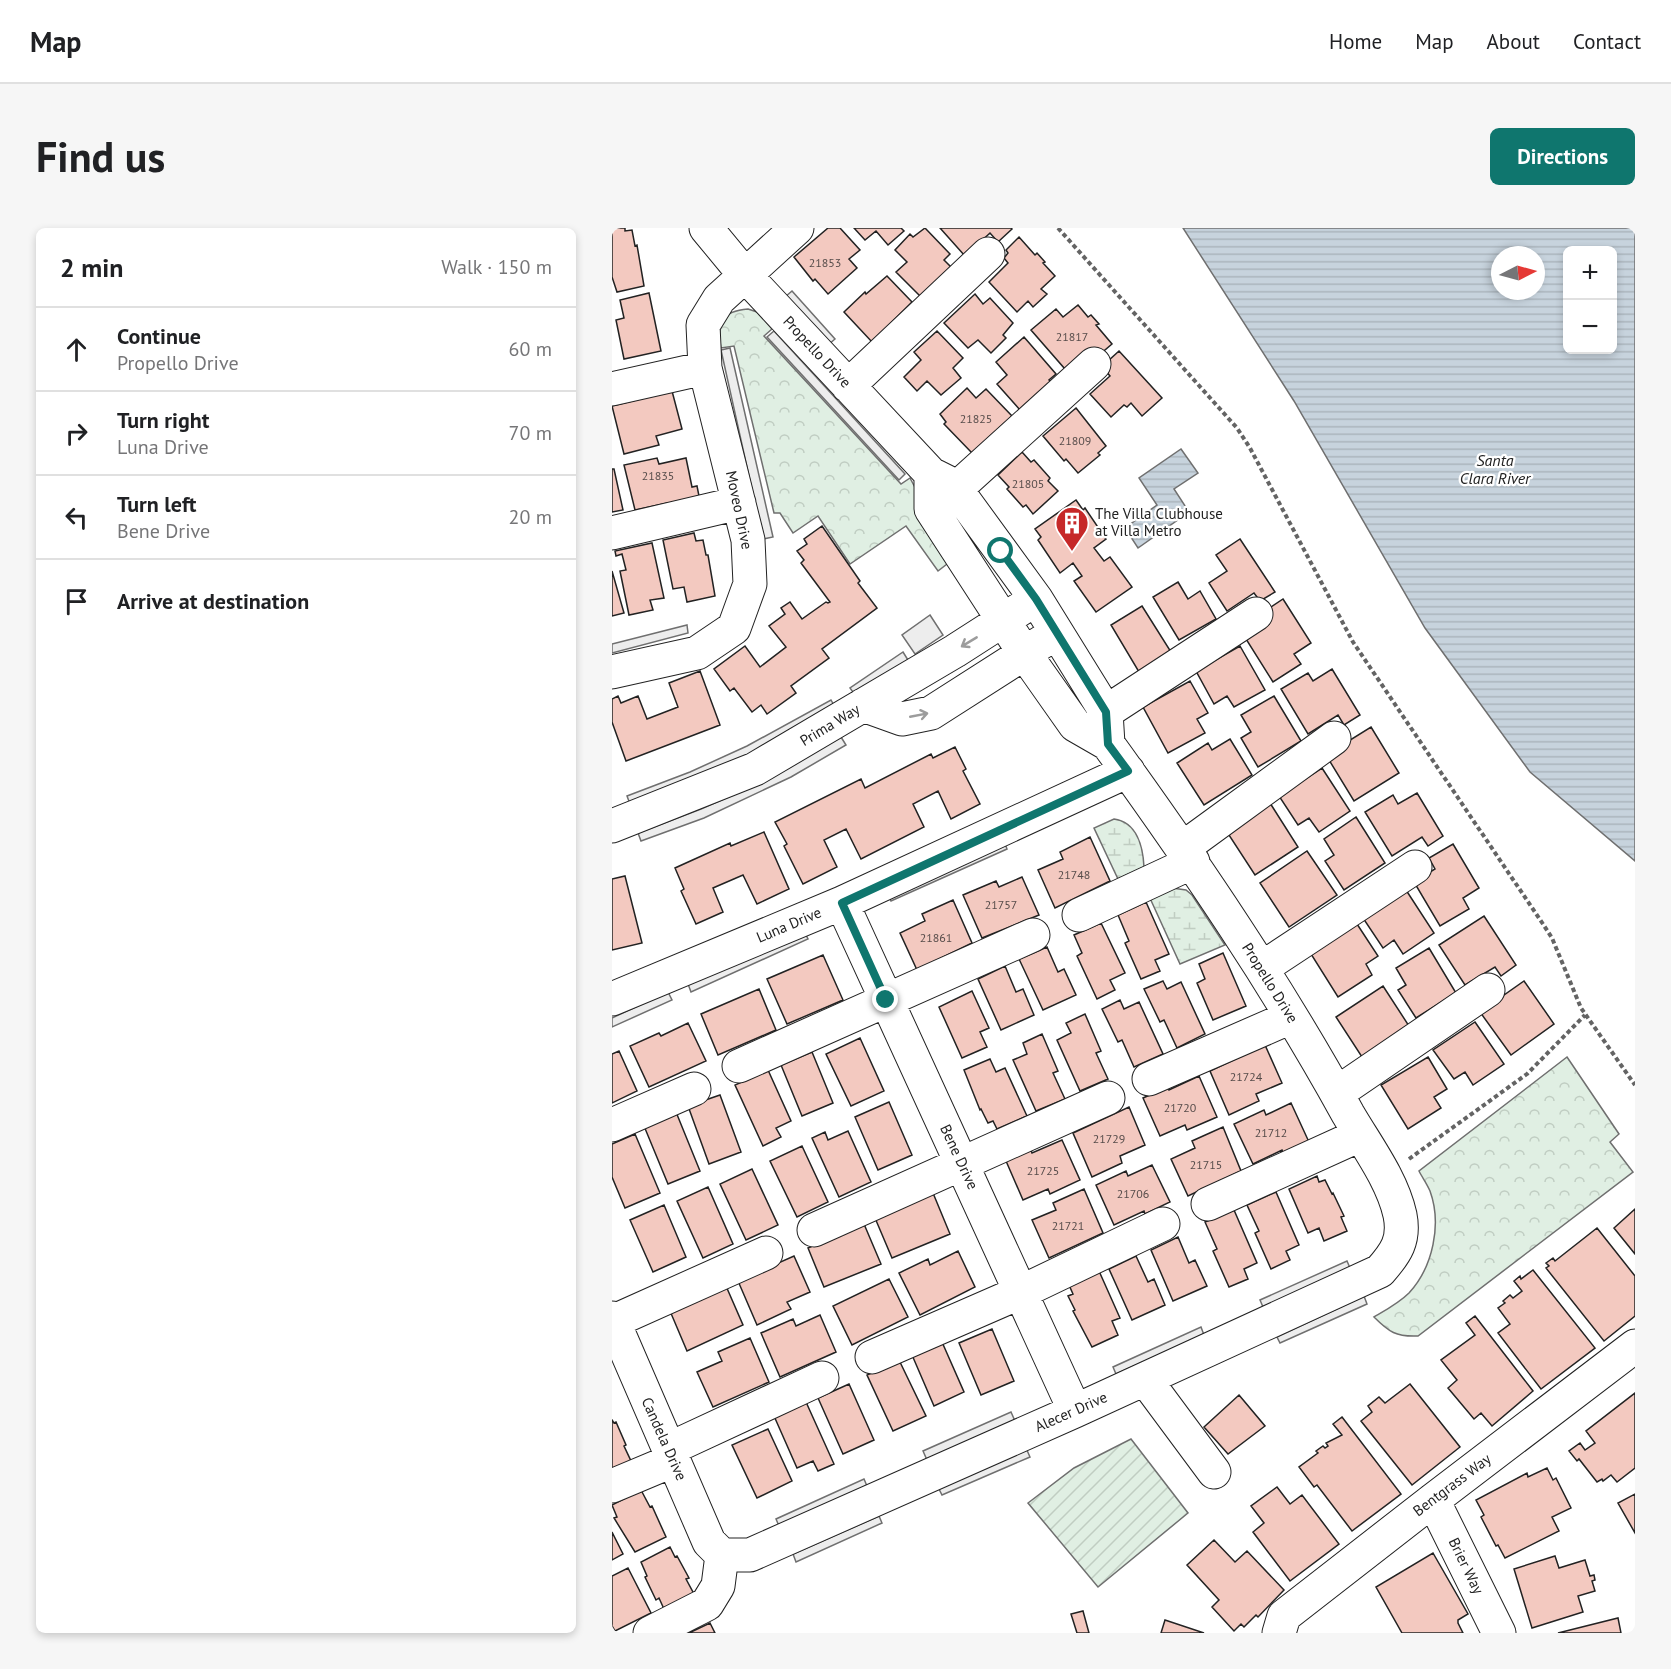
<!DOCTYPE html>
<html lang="en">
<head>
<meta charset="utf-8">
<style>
  :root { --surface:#fff; --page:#f6f6f6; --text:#202124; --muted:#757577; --line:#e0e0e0; --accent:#0f766e }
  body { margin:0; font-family:"PT Sans",sans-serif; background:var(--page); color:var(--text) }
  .controls { position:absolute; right:18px; top:18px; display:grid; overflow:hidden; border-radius:9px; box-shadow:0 3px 9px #0003 }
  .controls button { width:54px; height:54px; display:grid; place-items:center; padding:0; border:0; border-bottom:2px solid var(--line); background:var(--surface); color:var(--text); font:30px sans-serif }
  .compass { position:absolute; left:879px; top:18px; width:54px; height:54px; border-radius:50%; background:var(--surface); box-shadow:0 3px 9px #0003; rotate:84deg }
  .stop { position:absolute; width:18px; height:18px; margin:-14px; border:4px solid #0f766e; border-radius:50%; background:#fff }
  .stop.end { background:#0f766e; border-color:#fff; box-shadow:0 2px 6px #0008 }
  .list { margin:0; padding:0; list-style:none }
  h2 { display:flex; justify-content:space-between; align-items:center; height:78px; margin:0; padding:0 24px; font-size:26px }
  h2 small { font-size:20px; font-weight:400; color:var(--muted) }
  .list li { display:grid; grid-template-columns:39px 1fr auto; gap:18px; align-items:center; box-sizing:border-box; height:84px; padding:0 24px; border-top:2px solid var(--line) }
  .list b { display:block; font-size:22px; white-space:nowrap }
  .list p { margin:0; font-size:20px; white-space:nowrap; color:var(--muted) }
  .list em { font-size:20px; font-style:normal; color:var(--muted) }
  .icon { flex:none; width:33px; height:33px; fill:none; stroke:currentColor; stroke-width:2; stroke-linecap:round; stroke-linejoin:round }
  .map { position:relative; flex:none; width:1023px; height:1405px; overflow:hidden; border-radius:9px }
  header { display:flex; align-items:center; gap:36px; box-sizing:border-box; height:84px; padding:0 30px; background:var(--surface); border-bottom:2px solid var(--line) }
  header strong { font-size:28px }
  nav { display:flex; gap:33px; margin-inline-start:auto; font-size:21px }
  .intro { display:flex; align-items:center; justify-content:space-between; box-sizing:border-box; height:144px; padding:0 36px }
  h1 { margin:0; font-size:42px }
  .button { padding:15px 27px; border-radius:9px; background:var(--accent); color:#fff; font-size:21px; font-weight:700 }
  main { display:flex; gap:36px; padding:0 36px }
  aside { flex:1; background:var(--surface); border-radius:9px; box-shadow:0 3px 9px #0003 }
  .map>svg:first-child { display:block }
</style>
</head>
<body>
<header>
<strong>Map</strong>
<nav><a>Home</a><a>Map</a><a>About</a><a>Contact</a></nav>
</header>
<div class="intro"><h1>Find us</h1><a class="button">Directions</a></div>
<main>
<aside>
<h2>2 min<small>Walk · 150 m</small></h2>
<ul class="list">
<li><svg class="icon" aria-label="ahead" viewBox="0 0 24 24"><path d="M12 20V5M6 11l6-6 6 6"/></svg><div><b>Continue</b><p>Propello Drive</p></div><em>60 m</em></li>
<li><svg class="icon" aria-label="right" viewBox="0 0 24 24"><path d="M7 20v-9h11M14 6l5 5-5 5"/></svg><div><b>Turn right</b><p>Luna Drive</p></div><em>70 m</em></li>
<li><svg class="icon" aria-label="left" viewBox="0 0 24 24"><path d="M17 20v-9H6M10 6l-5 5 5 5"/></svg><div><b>Turn left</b><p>Bene Drive</p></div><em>20 m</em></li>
<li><svg class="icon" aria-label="arrive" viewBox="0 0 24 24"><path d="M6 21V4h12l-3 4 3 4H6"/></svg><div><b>Arrive at destination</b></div></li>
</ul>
</aside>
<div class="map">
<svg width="1023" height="1405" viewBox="0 0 1023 1405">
  <defs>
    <pattern id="forest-crowns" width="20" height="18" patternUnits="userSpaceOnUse" patternTransform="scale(1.5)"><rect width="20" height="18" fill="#e0efe3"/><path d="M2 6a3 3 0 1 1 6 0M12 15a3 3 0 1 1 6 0" fill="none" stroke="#c0cdc2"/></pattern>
    <pattern id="wetland-marsh" width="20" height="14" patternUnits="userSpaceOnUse" patternTransform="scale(1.5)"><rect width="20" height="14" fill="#e0efe3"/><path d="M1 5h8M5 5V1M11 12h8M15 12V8" fill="none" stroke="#c0cdc2"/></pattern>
    <pattern id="garden-furrows" width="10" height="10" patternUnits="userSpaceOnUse" patternTransform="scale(1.5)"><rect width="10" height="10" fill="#e0efe3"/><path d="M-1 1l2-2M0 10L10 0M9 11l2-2" fill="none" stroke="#c0cdc2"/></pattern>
    <pattern id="water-rules" width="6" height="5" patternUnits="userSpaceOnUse" patternTransform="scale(1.5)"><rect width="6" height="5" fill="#c7d3dd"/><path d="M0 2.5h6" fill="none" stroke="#abb5bd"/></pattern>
  </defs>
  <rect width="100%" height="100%" fill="#fff"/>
  <!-- forest -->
  <path fill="url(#forest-crowns)" stroke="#6f6f6f" stroke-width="1.5" d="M136,81L145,84L160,101L152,108L289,256L298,250L307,267L335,336L326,343L294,298L238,336L206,288L181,305L168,285H162L122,118L109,120C104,95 110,83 136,81Z
    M955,829L1007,906L998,914L1021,944L806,1108C784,1109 777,1104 762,1089C774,1082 787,1075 797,1065C821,1039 830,996 818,963C815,956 810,949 807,943Z"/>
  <!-- wetland -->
  <path fill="url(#wetland-marsh)" stroke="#6f6f6f" stroke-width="1.5" d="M502,591C525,594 531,619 532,639L506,651L482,600Z
    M560,660L574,662L580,667L613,717L568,736L537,668Z"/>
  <!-- garden -->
  <path fill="url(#garden-furrows)" stroke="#6f6f6f" stroke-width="1.5" d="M519,1211L576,1285L486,1359L416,1275L462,1240Z"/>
  <!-- parking -->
  <path fill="#ededed" stroke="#6f6f6f" stroke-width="1.5" d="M180,63L223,111L216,117L173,69Z
    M162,103L293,246L287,252L155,109Z
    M118,120L161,309L151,311L109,122Z
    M318,387L331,407L303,426L290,407Z
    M75,397L76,405L0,425V416Z
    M291,424L296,432L243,467L238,460Z
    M219,472L223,479L139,527L18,576L15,568L78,544L135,518Z
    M229,509L234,517L179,549L92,590L29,613L26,605L89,581L146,556Z
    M392,613L395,621L279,673L275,665Z
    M192,703L196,711L79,764L76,756Z
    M56,764L60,772L0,799V790Z
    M735,1033L738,1040L651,1079L648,1072Z
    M752,1068L755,1076L668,1115L665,1109Z
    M589,1099L592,1107L504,1146L501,1139Z
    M399,1184L403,1193L315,1232L311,1223Z
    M414,1220L418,1229L330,1267L326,1259Z
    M252,1251L255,1258L167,1298L164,1291Z
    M267,1288L270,1295L184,1334L181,1326Z"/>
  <!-- water -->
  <path fill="url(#water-rules)" stroke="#6f6f6f" stroke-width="1.5" fill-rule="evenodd" d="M571,0H1023V633L918,544L813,400L682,173ZM956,22H1000V122H956ZM888,27H924V63H888Z
    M569,221L586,245L562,261L577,284L526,320L513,300L545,277L527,250Z"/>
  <!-- building -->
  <path fill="#f3c9c0" stroke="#222" stroke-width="1.5" d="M0,0H13V3L20,2L23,18L25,17L32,58L5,64L0,49Z
    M216,0H228L248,22L237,31L245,40L216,66L203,51L201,53L182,29Z
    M242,0H289L292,3L276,17L264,3L253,12Z
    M313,0L338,26L332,32L340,40L309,69L284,44L295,34L283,22L298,6L301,9Z
    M328,0H399L400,1L386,14L378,5L353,28Z
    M407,9L423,27L425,25L433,34L431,35L443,48L429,61L435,66L421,79L416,73L405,84L377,54L396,35L392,30L396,25L394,22Z
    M275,48L300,74L260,114L232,84L253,64L254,66Z
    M37,65L49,123L12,131L4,92L12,90L8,72Z
    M363,66L371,76L378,70L401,95L391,107L394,110L379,125L366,112L356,120L332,95Z
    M466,77L476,89L479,87L487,96L484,97L500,116L487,127L453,141L419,102L444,81L451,89Z
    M325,103L351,130L341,140L349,150L329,167L315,153L305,163L292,149L309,132L302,124Z
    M412,109L444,146L437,152L440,154L408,182L385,156L395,147L384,134Z
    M507,123L550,170L530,188L519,175L515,179L512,177L499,189L478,166L498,148L493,142L495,134Z
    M355,160L364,170L374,161L400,188L360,225L332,196L334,194L328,186Z
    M60,163L70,201L44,208L47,217L12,226L0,178Z
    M464,180L494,218L486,225L488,227L466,245L454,231L452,233L431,208Z
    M410,224L419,234L422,232L438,250L436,253L446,263L421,286L414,277L411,279L395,261L397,259L386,247Z
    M45,230L47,236L74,230L80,259L85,258L87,268L56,277L55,275L23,282L12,237Z
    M0,241H2L11,282L0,284Z
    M464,272L471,282L473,280L494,311L482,320L492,333L498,329L520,359L484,384L462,353L470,348L461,335L448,345L426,312L429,309L423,301Z
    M210,298L248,353L246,355L265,380L210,421L217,430L179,458L184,465L155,486L149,477L140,484L122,460L118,463L102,441L133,418L148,439L174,419L157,398L173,386L169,380L178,374L190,391L214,374L216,375L218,374L189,335L192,332L185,323L195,316L192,311Z
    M82,305L84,313L91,312L94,327H96L103,368L75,374L72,359L61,361L51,312Z
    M628,311L663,364L648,373L642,365L615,383L597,355L615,343L604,327Z
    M40,315L52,370L38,372L41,382L17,387L8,343L14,342L10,326L4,328L3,323Z
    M0,343L12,385L0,388Z
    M566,354L576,371L588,363L604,391L567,412L541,369Z
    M671,371L699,415L682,426L689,436L661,454L634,411L657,396L650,385Z
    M530,378L559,424L527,444L499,397Z
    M628,418L653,462L622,479L615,468L602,476L584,443Z
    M720,441L748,487L732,497L726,487L696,506L669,461L696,445L701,453Z
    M88,443L108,497L14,533L0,494V471L6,468L9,475L26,468L35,491L66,479L57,455Z
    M578,453L596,485L585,491L593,505L556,525L531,479Z
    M662,468L689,513L646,539L629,510L639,504L629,487Z
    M759,499L787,545L742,573L714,527Z
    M618,511L640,547L592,577L565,535L596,515L600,522Z
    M343,519L354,541L351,543L368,576L339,591L326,563L301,576L312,599L249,631L234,601L212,612L225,639L191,656L172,618L175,616L163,594L249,551L253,560L319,526L321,530Z
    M710,540L738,583L707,604L697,590L686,597L667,568Z
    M805,565L831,608L816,618L810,609L780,628L753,584L781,567L786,576Z
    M658,575L686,619L643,647L615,604Z
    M744,589L773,635L732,662L713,633L722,627L712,611Z
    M152,604L177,661L145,676L131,647L101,660L111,684L84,696L69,663L72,661L63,640L118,615L119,618Z
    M478,609L498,653L443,680L426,642L451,631L448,624Z
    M841,616L867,660L851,670L857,681L828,698L802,654L823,641L817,630Z
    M695,623L725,667L677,699L648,655Z
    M13,648L30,715L0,722V651Z
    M410,649L427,687L370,710L351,667L384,653L387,659Z
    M794,662L822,705L791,726L782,712L771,720L751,690Z
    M341,672L360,715L305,742L288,705L313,693L310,686Z
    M534,674L557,726L543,732L548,743L529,751L513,715L517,713L506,687Z
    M872,688L904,737L889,748L883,739L853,757L827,717Z
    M489,695L513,745L498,752L503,762L485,771L465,728L470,725L462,707Z
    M745,696L766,728L754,736L760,747L726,769L699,726Z
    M435,719L446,744L452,741L464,767L431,782L407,731Z
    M817,720L844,765L804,790L786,762L794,757L784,740Z
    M611,725L634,778L601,792L585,755L593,751L587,736Z
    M211,727L231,772L175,796L155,751Z
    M393,738L404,764L411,761L422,787L389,802L366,751Z
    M551,753L555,761L569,754L593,806L565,820L552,792L548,794L532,761Z
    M912,753L942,796L899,827L868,784Z
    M771,758L797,798L750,829L724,789Z
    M147,761L164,802L106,827L89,786Z
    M360,763L377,800L368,804L375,819L350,830L327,779Z
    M508,772L512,781L527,774L551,826L522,839L510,812L506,814L490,781Z
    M473,786L489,823L484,825L496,851L468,863L445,812L459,805L454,795Z
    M863,794L892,836L861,857L853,844L842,851L821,822Z
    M76,795L94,833L37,859L18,818L47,805L49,808Z
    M430,806L446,843L441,845L453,871L424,883L401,832L415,826L411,815Z
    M248,810L272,863L239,878L214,826Z
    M653,817L670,855L644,866L647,873L617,887L598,843Z
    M7,823L25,863L0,875V826Z
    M200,824L221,875L190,888L169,837Z
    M816,829L835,861L822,869L829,880L796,901L769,857Z
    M378,831L384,844L393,840L415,888L385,901L381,893L376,895L369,881L368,882L352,842Z
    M156,842L179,893L164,900L169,909L151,918L123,857Z
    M587,848L605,889L575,902L573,897L548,908L531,870L556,859L557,862Z
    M108,867L129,924L97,936L76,878Z
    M277,874L300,927L266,942L243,889Z
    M679,875L697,914L671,925L670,922L641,936L622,896L652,882L654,887Z
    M517,879L533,917L508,928L510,935L480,949L461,905Z
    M64,884L88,943L56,956L32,898Z
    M611,899L629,943L576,968L559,931L583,920L580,913Z
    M236,903L259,954L227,969L200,910L213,904L216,912Z
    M23,906L48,965L13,980L0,949V916Z
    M450,912L468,952L438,966L436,961L411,972L394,933L419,922L420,925Z
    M190,918L216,974L185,989L158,933Z
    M540,937L558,974L533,986L532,983L502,997L484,957L514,943L516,948Z
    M140,941L166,997L134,1012L108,956Z
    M705,948L707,954L713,952L720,966L721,965L732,988L729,989L735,1003L712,1013L707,1000L696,1005L677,961Z
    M96,959L121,1016L91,1030L65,973Z
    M472,961L491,1005L437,1030L420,992L444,982L441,975Z
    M664,964L687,1017L674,1023L678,1032L659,1041L643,1005L647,1003L635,977Z
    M321,965L338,1006L280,1030L263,990Z
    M52,977L74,1029L41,1044L18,992Z
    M1023,981V1026L1002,1000Z
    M622,982L645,1035L632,1041L636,1051L617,1059L601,1023L605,1021L593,994Z
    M252,996L269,1036L212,1059L196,1020Z
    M985,1000L1023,1048V1088L992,1113L934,1040L937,1038L934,1035L941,1030L943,1033Z
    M566,1009L577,1035L583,1032L595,1058L561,1073L539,1022Z
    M346,1023L363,1059L308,1087L287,1045L316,1031L318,1037Z
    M182,1028L198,1064L175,1074L179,1081L145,1097L126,1053Z
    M524,1028L536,1054L542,1051L553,1077L520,1092L497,1041Z
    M921,1042L983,1120L929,1161L886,1105L898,1096L886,1080L893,1075L891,1073L898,1067L901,1070L910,1063L902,1053L908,1048L909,1051Z
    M487,1043L508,1090L500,1093L506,1107L480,1119L461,1083L463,1082L456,1068L461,1066L457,1057Z
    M277,1051L296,1089L240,1117L221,1078Z
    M114,1058L131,1097L75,1123L58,1083Z
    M208,1087L224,1124L168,1149L149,1105L181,1091L184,1098Z
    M863,1088L921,1163L880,1198L869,1185L862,1191L836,1160L845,1152L829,1132L863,1107L854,1095Z
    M380,1101L402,1153L369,1167L347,1115Z
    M138,1110L157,1154L101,1179L85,1144L110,1133L106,1124Z
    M330,1114L352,1164L322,1178L300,1127Z
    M287,1132L314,1188L281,1203L255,1147Z
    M237,1156L262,1212L231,1226L206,1170Z
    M798,1156L848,1219L800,1257L749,1193L760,1184L756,1178L767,1169L773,1175Z
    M1023,1165V1240L1005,1254L999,1247L991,1253L990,1251L985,1254L967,1231L965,1233L957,1223L968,1215L973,1222L983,1215L974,1203Z
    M627,1167L653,1198L616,1226L592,1199Z
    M194,1174L222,1236L206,1243L201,1233L185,1240L162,1188Z
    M730,1189L789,1266L740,1303L705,1257L702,1259L687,1239L706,1225L704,1223L711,1218L713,1220L716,1218L714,1215L730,1207L721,1196Z
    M0,1192L2,1195L4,1194L14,1217L12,1218L19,1233L0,1242Z
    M156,1201L180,1253L145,1270L120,1217Z
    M935,1240L941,1252L944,1250L959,1280L940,1289L947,1303L893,1330L886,1317L884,1318L869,1289L872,1287L864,1272L915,1245L916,1249Z
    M665,1259L678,1276L690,1267L727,1316L678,1353L641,1304L652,1295L639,1278Z
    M29,1262L38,1279L40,1278L54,1309L23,1324L2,1290L5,1289L0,1277Z
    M1023,1266V1305L1006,1275Z
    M0,1304L11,1326L0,1332Z
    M602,1312L623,1334L635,1323L672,1362L646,1389L644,1387L632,1399L629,1396L622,1403L600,1379L607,1372L575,1337Z
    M58,1319L63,1329L65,1328L77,1350L74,1351L82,1366L52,1381L47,1370L44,1372L33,1349L35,1348L29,1334Z
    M821,1325L856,1386L846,1392V1395L851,1405H790L764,1359Z
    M943,1328L947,1340L973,1332L978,1348L982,1347L983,1352L980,1353L983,1363L966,1368L971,1384L920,1400L902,1341Z
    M16,1340L39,1385L3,1403L0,1398V1348Z
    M471,1383L477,1405H465L459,1386Z
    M1006,1390L1009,1405H946Z
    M553,1392L592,1405H549Z
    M98,1395L103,1405H77Z"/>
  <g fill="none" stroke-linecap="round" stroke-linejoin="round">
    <defs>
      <path id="minor" d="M94,0L132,46L319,246
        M236,158L376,26
        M0,161L93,140
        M319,246L341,257L424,371L494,484L496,516L463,497L413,426L319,281Z
        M344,261L482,136
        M0,305L127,275
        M0,444L85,425L122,400L138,356L136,312L93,140L91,97L107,71L185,0
        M251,477L290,491L319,485L430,414
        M494,484L644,386
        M0,598L143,541L343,423L410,380
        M571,620L722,510
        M230,675L463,1183
        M467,687L581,634
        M650,740L803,639
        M0,771L230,675L516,543
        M127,838L421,707
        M537,851L679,789
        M725,865L876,762
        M0,897L82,861
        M596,976L748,907
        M202,1002L496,870
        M0,1090L97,1314L110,1327
        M0,1094L154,1025
        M260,1129L409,1064L551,996
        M533,1151L602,1244
        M57,1221L210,1150
        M0,1258L62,1232
        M821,1272L887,1405
        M110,1327H138L463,1183L768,1043C784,1025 793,1012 788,987C780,951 754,917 736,886C665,757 582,635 496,516
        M38,1405L95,1376L106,1358L110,1327
        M667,1405L672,1388L821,1272L1023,1118"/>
    </defs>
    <!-- minor casing -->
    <use href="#minor" stroke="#222" stroke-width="35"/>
    <!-- path -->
    <path stroke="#646464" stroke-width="4" stroke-dasharray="4.5 3" stroke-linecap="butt" d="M446,0L625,200L638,220L741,414L931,696L940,710L969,780L1023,857
      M797,931L915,846L973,787"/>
    <!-- minor -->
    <use href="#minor" stroke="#fff" stroke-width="33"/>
  </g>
  <!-- one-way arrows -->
  <defs><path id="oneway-shaft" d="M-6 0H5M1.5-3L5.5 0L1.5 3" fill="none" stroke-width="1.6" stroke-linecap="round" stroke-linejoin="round" transform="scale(1.5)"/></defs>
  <g stroke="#9c9c9c">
    <use href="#oneway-shaft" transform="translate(357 414) rotate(149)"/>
    <use href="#oneway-shaft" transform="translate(307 487) rotate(-11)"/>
  </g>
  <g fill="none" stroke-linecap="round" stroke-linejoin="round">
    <!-- route -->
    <path stroke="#0f766e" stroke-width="8" d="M274,772L230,675L516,543L496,516L494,484L424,371L389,323"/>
  </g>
  <!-- icons -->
  <defs>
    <symbol id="building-pin" viewBox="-11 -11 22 30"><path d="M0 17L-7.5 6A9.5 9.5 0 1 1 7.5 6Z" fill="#c62828" stroke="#fff"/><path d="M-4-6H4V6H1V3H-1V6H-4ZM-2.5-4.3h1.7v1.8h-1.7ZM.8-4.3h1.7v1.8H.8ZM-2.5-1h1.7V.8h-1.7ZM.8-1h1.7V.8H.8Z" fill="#fff"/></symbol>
  </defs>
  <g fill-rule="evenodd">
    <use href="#building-pin" x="441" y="276" width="38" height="52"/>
  </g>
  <g text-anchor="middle" stroke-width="4.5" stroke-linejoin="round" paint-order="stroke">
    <!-- number labels -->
    <g font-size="12" fill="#564c4a">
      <text x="213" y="39">21853</text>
      <text x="460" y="113">21817</text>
      <text x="364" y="195">21825</text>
      <text x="463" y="217">21809</text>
      <text x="46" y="252">21835</text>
      <text x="416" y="260">21805</text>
      <text x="462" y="651">21748</text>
      <text x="389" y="681">21757</text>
      <text x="324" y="714">21861</text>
      <text x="634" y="853">21724</text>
      <text x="568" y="884">21720</text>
      <text x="659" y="909">21712</text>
      <text x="497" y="915">21729</text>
      <text x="594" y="941">21715</text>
      <text x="431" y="947">21725</text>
      <text x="521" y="970">21706</text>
      <text x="456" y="1002">21721</text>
    </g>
    <!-- street labels -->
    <g font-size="15" fill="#222" stroke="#fff">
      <text transform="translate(205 124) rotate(47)" y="5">Propello Drive</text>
      <text transform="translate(127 282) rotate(78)" y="5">Moveo Drive</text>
      <text transform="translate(218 497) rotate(-31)" y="5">Prima Way</text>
      <text transform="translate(177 697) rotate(-23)" y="5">Luna Drive</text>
      <text transform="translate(658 755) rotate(58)" y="5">Propello Drive</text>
      <text transform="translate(347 929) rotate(65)" y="5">Bene Drive</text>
      <text transform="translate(459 1184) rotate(-24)" y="5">Alecer Drive</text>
      <text transform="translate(52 1211) rotate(66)" y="5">Candela Drive</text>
      <text transform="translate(840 1257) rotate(-37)" y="5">Bentgrass Way</text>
      <text transform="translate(854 1338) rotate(64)" y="5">Brier Way</text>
    </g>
    <!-- poi labels -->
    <g font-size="15" fill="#222" stroke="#fff" text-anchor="start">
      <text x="483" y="291">The Villa Clubhouse<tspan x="483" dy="17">at Villa Metro</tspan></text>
    </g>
    <!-- water labels -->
    <g font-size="16" font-style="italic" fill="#222" stroke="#fff">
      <text x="883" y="238">Santa<tspan x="883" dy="18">Clara River</tspan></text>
    </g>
  </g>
</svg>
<div class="controls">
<button>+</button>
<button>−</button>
</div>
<svg class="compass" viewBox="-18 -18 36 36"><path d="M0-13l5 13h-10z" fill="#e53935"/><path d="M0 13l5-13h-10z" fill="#757577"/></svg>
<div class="stop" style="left:389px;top:323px"></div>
<div class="stop end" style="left:274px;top:772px"></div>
</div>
</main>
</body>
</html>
